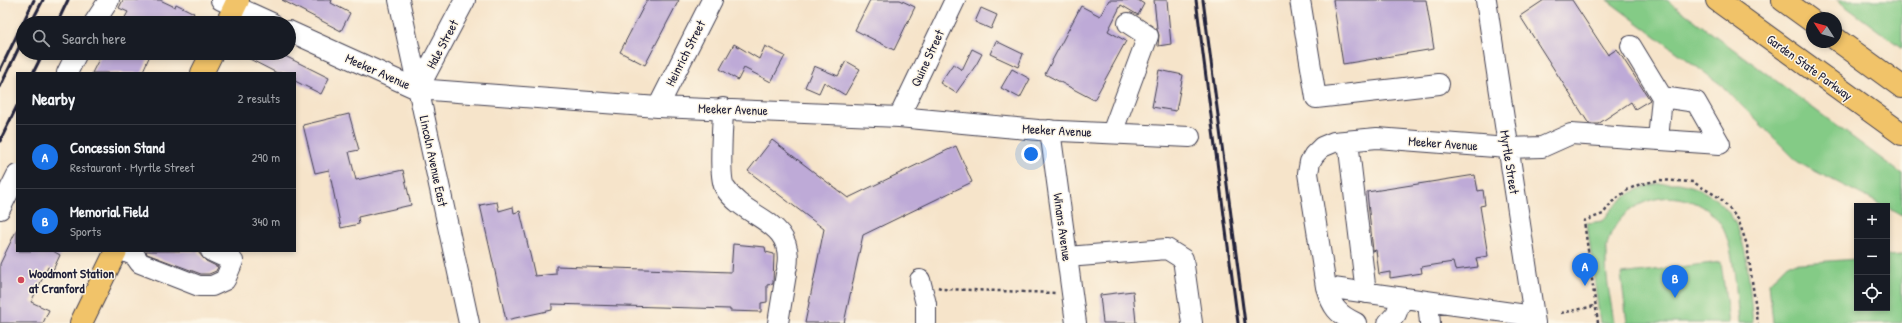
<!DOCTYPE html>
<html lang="en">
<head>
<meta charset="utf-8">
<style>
  :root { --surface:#171b24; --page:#20242c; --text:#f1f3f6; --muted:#9ea1a6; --line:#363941; --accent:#1a73e8 }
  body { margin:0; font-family:"Patrick Hand",sans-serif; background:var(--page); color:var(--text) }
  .controls { position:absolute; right:12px; bottom:12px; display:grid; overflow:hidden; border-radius:0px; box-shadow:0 2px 6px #0003 }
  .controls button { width:36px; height:36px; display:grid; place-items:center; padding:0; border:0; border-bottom:1px solid var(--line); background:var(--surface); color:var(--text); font:20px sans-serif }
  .compass { position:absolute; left:1806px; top:12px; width:36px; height:36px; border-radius:50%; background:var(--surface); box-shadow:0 2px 6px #0003; rotate:306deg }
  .you { position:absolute; left:1031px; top:154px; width:14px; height:14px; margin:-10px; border:3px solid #fff; border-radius:50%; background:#1a73e8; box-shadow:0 0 0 6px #1a73e833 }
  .badge { display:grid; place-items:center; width:26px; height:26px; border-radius:50%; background:var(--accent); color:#fff; font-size:13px; font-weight:700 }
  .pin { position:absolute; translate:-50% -33px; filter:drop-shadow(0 1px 2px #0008) }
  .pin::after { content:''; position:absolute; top:21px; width:14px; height:12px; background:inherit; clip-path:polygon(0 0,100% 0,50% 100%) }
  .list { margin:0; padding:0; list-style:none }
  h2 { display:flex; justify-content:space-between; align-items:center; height:52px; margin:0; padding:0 16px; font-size:17px }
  h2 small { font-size:13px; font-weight:400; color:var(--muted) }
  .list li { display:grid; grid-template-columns:26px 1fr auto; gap:12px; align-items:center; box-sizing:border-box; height:64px; padding:0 16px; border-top:1px solid var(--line) }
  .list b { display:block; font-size:15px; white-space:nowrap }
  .list p { margin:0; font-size:13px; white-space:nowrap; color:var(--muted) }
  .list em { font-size:13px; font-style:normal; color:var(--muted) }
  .icon { flex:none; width:22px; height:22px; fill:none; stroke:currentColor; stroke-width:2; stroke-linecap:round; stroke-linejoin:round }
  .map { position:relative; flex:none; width:1902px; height:323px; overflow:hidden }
  .search { position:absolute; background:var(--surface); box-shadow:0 2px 6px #0003; left:16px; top:16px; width:280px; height:44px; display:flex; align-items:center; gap:10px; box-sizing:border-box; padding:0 14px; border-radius:22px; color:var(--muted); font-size:15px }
  .panel { position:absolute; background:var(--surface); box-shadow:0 2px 6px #0003; left:16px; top:72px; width:280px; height:180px; border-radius:0px }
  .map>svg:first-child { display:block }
</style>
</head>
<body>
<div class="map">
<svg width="1902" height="323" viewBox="0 0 1902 323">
  <rect width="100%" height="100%" fill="#fcf5e5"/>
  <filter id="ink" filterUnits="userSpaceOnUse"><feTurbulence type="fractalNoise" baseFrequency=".025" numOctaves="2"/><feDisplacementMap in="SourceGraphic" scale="8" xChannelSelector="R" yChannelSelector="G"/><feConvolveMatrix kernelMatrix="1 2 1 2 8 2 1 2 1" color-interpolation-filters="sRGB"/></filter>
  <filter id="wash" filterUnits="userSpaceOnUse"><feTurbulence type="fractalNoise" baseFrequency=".012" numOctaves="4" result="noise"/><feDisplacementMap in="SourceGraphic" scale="16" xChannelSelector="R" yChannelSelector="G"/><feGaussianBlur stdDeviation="0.9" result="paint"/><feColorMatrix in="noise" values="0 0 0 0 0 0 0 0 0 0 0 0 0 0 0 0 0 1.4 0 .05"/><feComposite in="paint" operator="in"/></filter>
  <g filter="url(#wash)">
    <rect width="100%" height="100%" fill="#f6e4ca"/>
    <!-- green -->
    <path fill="#84cb86" stroke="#537660" d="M1607,0H1667L1902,174V215L1887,208V206H1884L1799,163L1720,84Z
      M1837,0H1902V48Z
      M1679,183C1752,199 1746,263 1753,323H1739C1736,296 1735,247 1721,225C1693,181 1623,192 1608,242C1602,265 1611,299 1614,323H1600L1587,223L1603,221C1622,192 1645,182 1679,183Z
      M1902,255V323H1773L1769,283L1787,264L1857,259V308H1887V256Z
      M1721,262L1729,323H1627L1621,274Z"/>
    <g id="blocks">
      <!-- building -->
      <path fill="#beaad7" d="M123,0H160L175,7L176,4L194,13L189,23H122L128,12L119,8Z
        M282,0H332L331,3L350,13L341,31Z
        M647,0H679L645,65L620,52Z
        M870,0H900L915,7L894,50L855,30Z
        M1109,0H1138L1144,4L1138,15L1121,5L1108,31L1126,41L1094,100L1045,74L1081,6L1100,16Z
        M1154,0H1167L1171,44L1158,46L1159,35L1157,29Z
        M1333,0H1426L1434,49L1343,64Z
        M1544,0H1572L1608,55L1617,49L1650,100L1635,109L1631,102L1598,124H1589L1520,16Z
        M981,8L997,15L991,29L975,22Z
        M996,41L1023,54L1018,67L990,54Z
        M734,44L759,59L765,46L785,56L771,82L744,68L738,80L720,69Z
        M972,49L982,54L976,65L956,93L940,83L953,64L962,70Z
        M102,53H151L142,73H92Z
        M238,53H279L329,78L321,94L295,81V73H277Z
        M846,61L860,69L845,95L824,82L819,93L805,87L814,66L838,76Z
        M1012,69L1030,79L1020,98L1001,88Z
        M1159,70L1183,75L1176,111L1152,107Z
        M349,114L359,150L349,152L356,180L403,170L411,205L358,217L359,224L341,228L329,170L315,173L303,125Z
        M772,140L848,198L956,146L972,182L863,235L844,323H805L824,229L748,171Z
        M1475,175L1478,191L1483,190L1485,205L1480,206L1488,256L1476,258L1478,267L1455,270L1453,262L1421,267L1422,273L1390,278V272L1379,274L1376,250L1373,251L1367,192Z
        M497,202L499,211L513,207L514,213L520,211L535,276L556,274V266L731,272L733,244L765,247L766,252L774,254L773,284L767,285V302L761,303V312L730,311V309L552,304V310L506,320L480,205Z
        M17,229V251H53L60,255L53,270L48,267L31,302L49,310L43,323H0V264Z
        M146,251H197L206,261L218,267L216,271L209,274H201L147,254Z
        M1133,291L1136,323H1103L1100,295Z"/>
    </g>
  </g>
  <g filter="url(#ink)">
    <use href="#blocks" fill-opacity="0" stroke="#423f50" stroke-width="1"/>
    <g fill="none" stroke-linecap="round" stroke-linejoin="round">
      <defs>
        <path id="minor" d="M221,0L272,23
          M399,0L469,323
          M1300,0L1316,98L1439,84
          M1486,0L1535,323
          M94,23L109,0
          M289,31L417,89L658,107L899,117L1038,130L1190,137
          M1631,46L1662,97L1658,140
          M67,73L77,53
          M418,89L465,0
          M658,107L712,0
          M723,108C723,124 718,177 725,188C745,220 795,219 787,267
          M899,117L955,0
          M1050,130L1076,323
          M1112,133L1148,36L1128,23
          M1348,141L1366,293
          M0,209L17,175
          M124,251L135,256L140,263L199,286H212L225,280L233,261L211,251
          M1067,257L1167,249L1183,259L1192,323
          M920,280L926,304V323
          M1326,287C1332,307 1337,314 1356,323
          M1428,302L1430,323
          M1534,316L1326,287L1308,173L1310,162L1314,155L1322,147L1334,142L1377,138L1508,148L1542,147L1571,134L1720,144L1696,102L1662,97
          M778,323L786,274
          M1388,323L1396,314L1402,299"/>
        <path id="major" d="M227,23L238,0
          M202,73L212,53
          M81,323L116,251"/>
        <path id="highway" d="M1717,0L1902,134
          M1783,0L1812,21
          M1836,39L1902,87"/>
      </defs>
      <!-- minor casing -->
      <use href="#minor" stroke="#423f50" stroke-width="22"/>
      <!-- major casing -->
      <use href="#major" stroke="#423f50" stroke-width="24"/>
      <!-- highway casing -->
      <use href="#highway" stroke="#423f50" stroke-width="24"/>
      <!-- path -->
      <path stroke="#423f50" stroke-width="2.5" stroke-dasharray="3 3" stroke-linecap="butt" d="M938,287L943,289L1056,293
        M1561,313L1595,306
        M1598,323L1584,221L1603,214L1612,202L1629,189L1638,185L1659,180L1693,182L1720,198L1738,219L1747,245L1758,323"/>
      <!-- minor -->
      <use href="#minor" stroke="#fff" stroke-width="20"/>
      <!-- major -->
      <use href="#major" stroke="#f1c369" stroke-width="22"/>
      <!-- highway -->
      <use href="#highway" stroke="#f1c369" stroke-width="22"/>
      <!-- rail -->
      <path stroke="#22223b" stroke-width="3" d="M1196,0L1238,323
        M1203,0L1245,323
        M31,23L43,0
        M57,23L68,0
        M0,70L34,0
        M33,73L43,53
        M0,87L23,39
        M0,141L17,106"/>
    </g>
  </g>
  <!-- markers -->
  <circle fill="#d1495b" stroke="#fcf5e5" stroke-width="1.5" cx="21" cy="280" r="4"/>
  <g text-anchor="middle" stroke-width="3" stroke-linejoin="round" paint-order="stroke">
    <!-- street labels -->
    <g font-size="13" fill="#22223b" stroke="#fcf5e5">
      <text transform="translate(442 44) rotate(-62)" y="5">Hale Street</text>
      <text transform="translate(685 53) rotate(-63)" y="5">Heinrich Street</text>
      <text transform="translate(927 58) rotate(-65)" y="5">Quine Street</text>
      <text transform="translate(1810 67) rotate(36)" y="5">Garden State Parkway</text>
      <text transform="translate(378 71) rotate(24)" y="5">Meeker Avenue</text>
      <text transform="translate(733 109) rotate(2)" y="5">Meeker Avenue</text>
      <text transform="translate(1057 130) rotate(3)" y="5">Meeker Avenue</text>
      <text transform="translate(1443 143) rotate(4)" y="5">Meeker Avenue</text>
      <text transform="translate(434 161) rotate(78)" y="5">Lincoln Avenue East</text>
      <text transform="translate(1510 162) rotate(81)" y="5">Myrtle Street</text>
      <text transform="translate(1063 227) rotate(82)" y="5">Winans Avenue</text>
    </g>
    <!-- poi labels -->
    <g font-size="13" font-weight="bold" fill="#22223b" stroke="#fcf5e5" text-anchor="start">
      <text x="29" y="278">Woodmont Station<tspan x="29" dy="15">at Cranford</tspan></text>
    </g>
  </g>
</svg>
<div class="controls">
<button>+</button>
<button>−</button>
<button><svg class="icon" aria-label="locate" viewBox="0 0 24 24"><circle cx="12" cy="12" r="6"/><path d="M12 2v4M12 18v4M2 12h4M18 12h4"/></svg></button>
</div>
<svg class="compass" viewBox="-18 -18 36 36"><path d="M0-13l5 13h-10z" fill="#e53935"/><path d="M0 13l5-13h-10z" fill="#9ea1a6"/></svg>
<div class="you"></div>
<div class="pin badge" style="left:1585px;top:286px">A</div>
<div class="pin badge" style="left:1675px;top:298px">B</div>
<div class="search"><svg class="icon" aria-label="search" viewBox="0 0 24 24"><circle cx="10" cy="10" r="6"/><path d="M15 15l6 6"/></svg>Search here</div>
<section class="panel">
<h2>Nearby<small>2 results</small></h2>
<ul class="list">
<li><span class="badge">A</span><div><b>Concession Stand</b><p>Restaurant · Myrtle Street</p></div><em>290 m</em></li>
<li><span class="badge">B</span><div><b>Memorial Field</b><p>Sports</p></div><em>340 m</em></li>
</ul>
</section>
</div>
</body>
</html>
